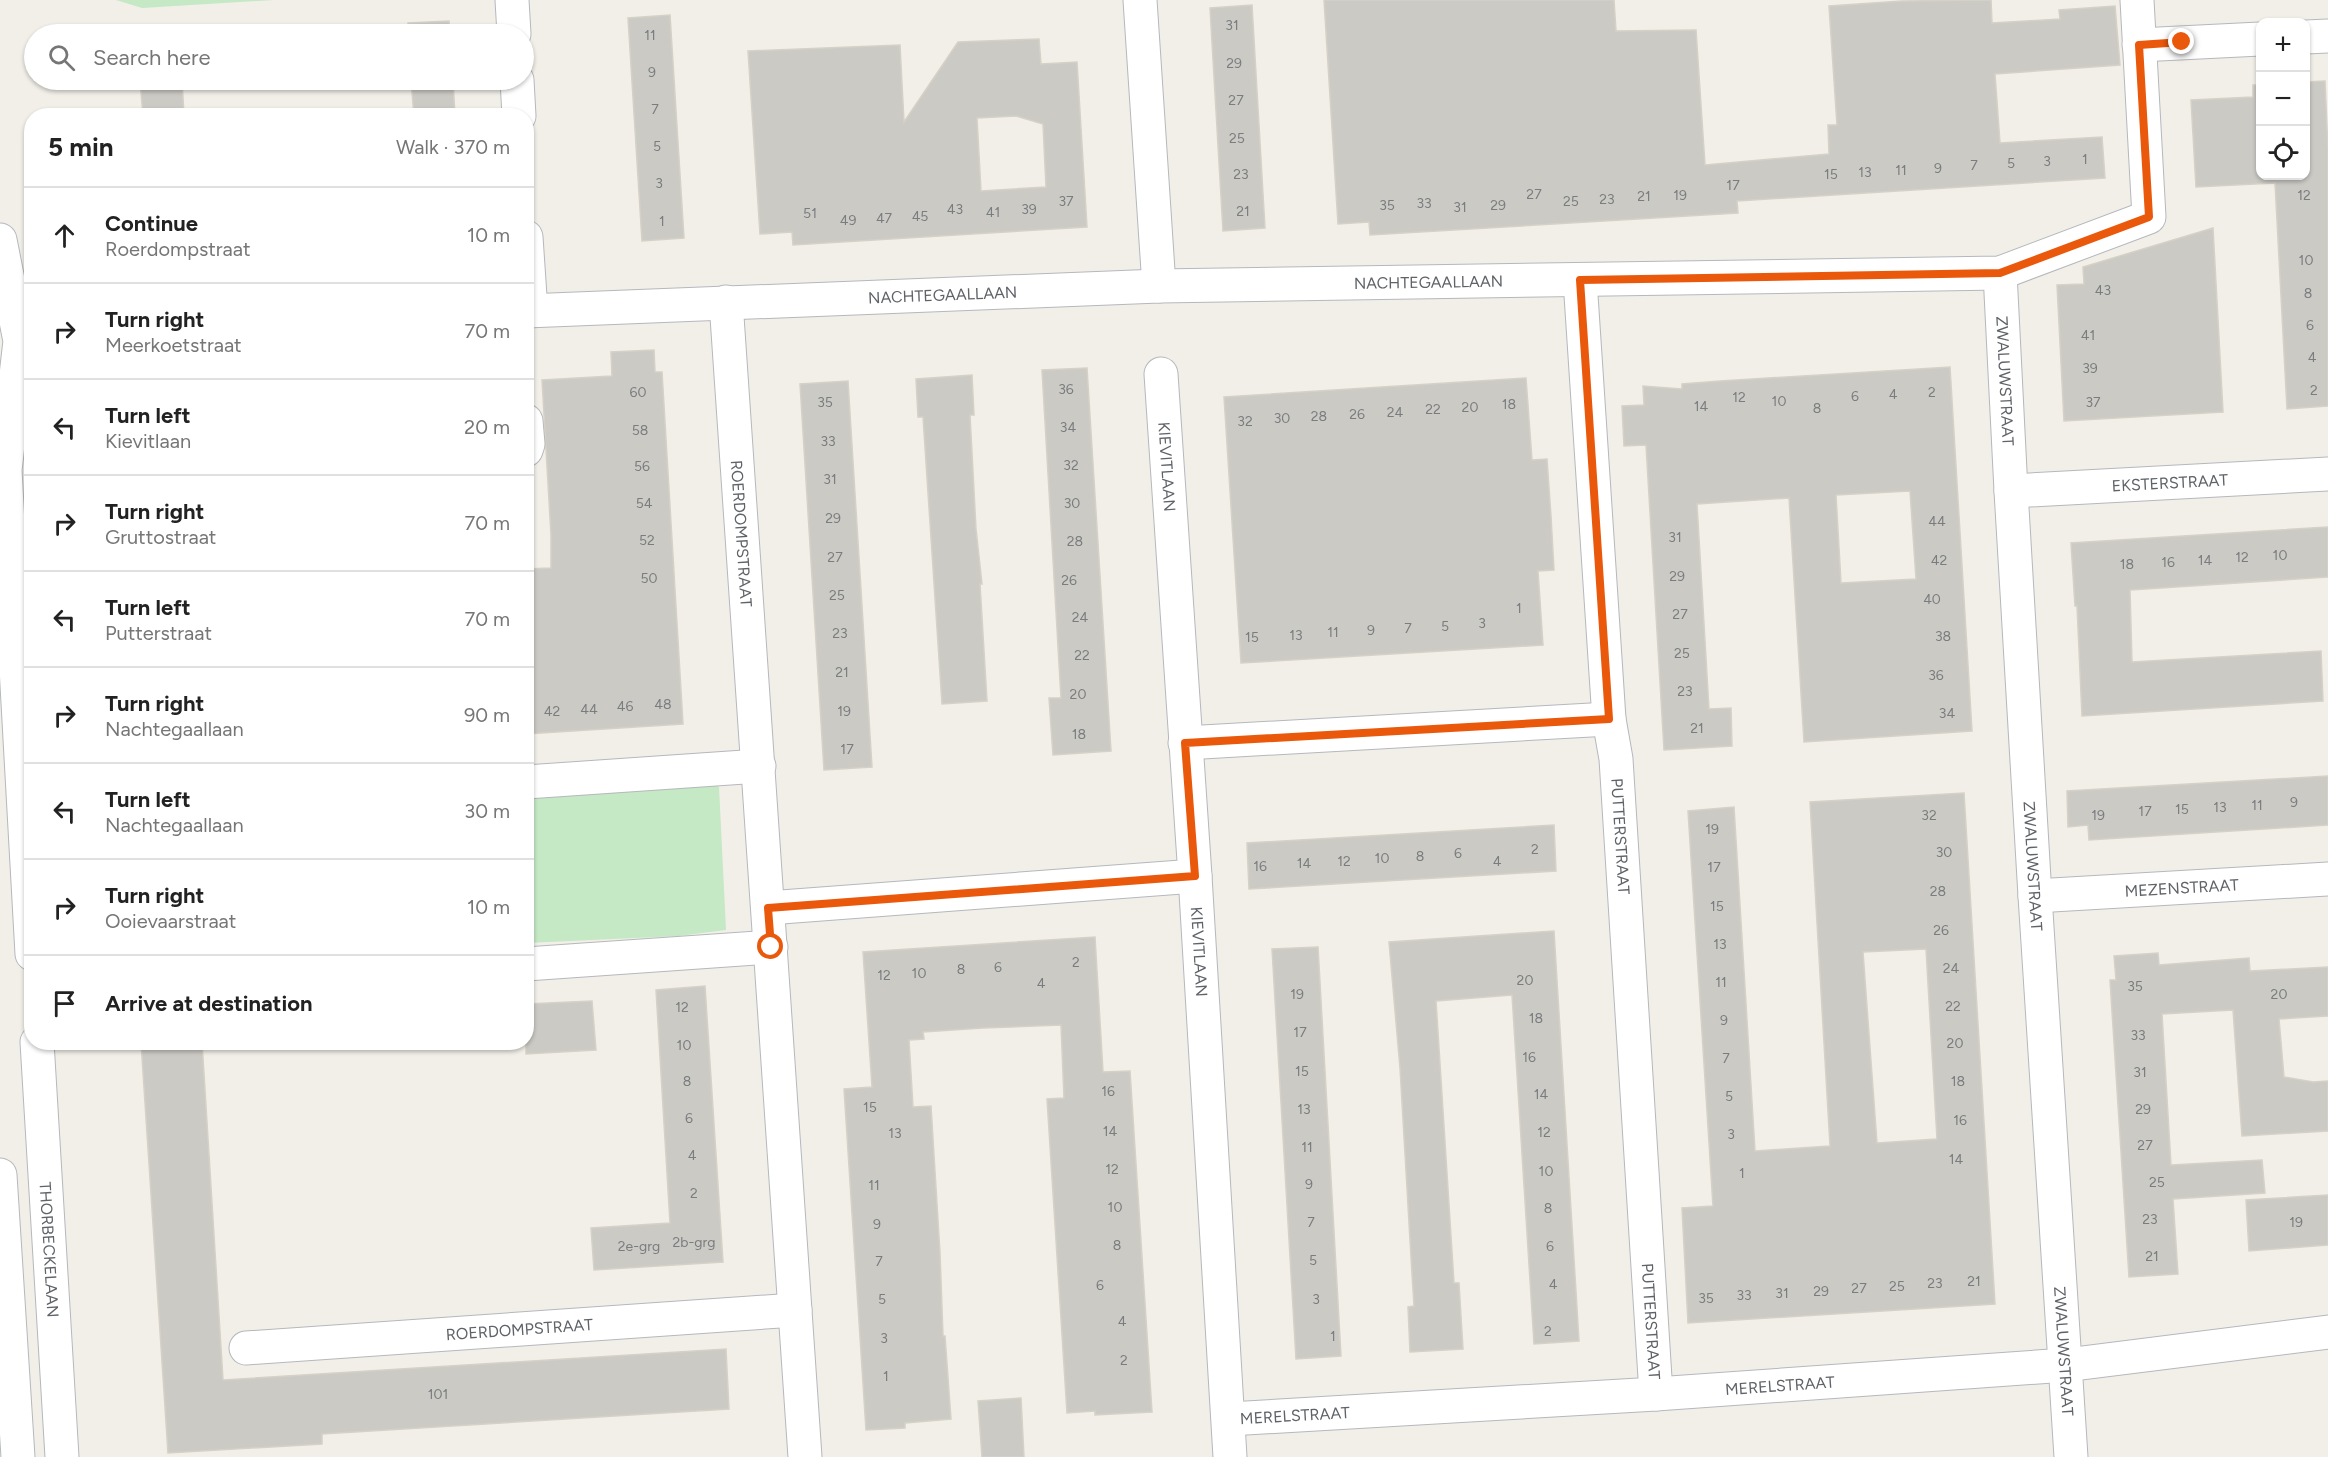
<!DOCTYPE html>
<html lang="en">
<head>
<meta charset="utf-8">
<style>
  :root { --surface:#fff; --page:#f6f6f6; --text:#222; --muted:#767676; --line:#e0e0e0 }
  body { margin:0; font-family:Figtree,sans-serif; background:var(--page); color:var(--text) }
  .controls { position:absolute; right:18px; top:18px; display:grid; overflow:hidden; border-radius:12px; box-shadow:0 2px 4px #0004 }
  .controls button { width:54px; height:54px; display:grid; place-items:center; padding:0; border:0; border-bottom:2px solid var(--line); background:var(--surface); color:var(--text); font:30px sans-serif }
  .stop { position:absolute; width:18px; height:18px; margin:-14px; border:4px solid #ea580c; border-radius:50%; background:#fff }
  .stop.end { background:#ea580c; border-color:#fff; box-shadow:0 2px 6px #0008 }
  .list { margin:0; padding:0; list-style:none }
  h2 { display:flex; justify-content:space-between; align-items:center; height:78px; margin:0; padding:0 24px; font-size:26px }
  h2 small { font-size:20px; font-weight:400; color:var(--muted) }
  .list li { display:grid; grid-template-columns:39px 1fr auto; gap:18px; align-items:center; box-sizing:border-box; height:96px; padding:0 24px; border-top:2px solid var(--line) }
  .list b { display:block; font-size:22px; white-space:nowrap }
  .list p { margin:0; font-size:20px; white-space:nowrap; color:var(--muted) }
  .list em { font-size:20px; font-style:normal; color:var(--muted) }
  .icon { flex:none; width:33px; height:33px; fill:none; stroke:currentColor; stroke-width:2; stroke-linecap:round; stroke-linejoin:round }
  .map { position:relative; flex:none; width:2328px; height:1457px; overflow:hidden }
  .search { position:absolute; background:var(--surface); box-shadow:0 2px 4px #0004; left:24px; top:24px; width:510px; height:66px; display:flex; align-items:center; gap:15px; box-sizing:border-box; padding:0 21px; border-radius:33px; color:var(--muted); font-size:22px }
  .panel { position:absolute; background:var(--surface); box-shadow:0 2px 4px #0004; left:24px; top:108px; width:510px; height:942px; border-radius:24px }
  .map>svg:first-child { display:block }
</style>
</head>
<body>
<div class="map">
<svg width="2328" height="1457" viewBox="0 0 2328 1457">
  <rect width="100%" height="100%" fill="#f1efe8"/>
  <!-- green -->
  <path fill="#c5e8c5" d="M116,0H274L142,8Z
    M708,780L719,787L726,930L678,936L527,943L526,794Z"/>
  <!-- building -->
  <path fill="#cccac5" stroke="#d6d1c6" stroke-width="1.5" fill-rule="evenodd" d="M1324,0H1614L1616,31L1696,30L1705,165L1829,154L1828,125H1837L1829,6L1902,1L1991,0L1992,23L2060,19L2059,10L2115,6L2120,65L1995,74L2000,143L2102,137L2105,178L1737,201L1738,213L1370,235L1369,222L1338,224Z
    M1252,5L1265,228L1223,231L1210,8Z
    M670,15L684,238L642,241L628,18Z
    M449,21L450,34H409L408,23Z
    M1039,39L1041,64L1077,62L1087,227L793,245L792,232L760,234L748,51L900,45L904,122L958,42ZM1016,116L1043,124L1046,187L981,191L977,118Z
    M140,80H182L184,116H143Z
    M411,80H453L455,116H414Z
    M2325,81L2328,150V406L2287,409L2275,183L2196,187L2191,100L2253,97V85H2260V176H2306V82Z
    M2213,228L2223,412L2064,421L2057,285L2084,284L2083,267Z
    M654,350L655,372H662L683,724L526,734V569L551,568V535L542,380L612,376L611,352Z
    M1950,367L1972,731L1804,742L1789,498L1697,504L1709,709L1731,708L1732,746L1664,750L1646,445L1624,446L1622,406L1644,405L1643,386L1682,389V384L1720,381ZM1910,491L1916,579L1841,583L1836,495Z
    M1087,368L1111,751L1053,755L1049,698H1061L1042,370Z
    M972,375L974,415H970L976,529L982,584H980L987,701L942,704L923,417H918L916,379Z
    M1526,378L1532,460L1547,459L1551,516L1554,570L1538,571L1543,645L1241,663L1224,397Z
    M848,381L872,767L824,770L800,384Z
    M2328,527V577L2130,590L2132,662L2321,651L2323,701L2082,716L2077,606H2075L2071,543Z
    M2328,776V825L2089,840L2088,825L2068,827L2067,791Z
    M1964,793L1995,1304L1688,1323L1682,1208L1713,1206L1688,811L1734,807L1755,1151L1830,1146L1810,802ZM1926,949L1937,1139L1877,1143L1863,952Z
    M1554,825L1556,871L1249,889L1247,843Z
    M1554,931L1579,1341L1534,1344L1512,995L1436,1001L1454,1283H1459L1463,1349L1410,1352L1408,1307L1414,1306L1412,1274L1400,1068L1389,942Z
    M1095,937L1103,1072L1130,1071L1152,1412L1095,1415V1411L1067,1413L1047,1099L1064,1098L1061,1025L983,1028L923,1032L924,1039L909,1040L913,1107L931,1106L940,1253L943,1336H945L951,1419L905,1423V1428L866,1430L844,1089L872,1087L863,952Z
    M1318,947L1341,1356L1296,1359L1272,949Z
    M2158,953L2159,965L2249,958L2250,971L2328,967V1016L2279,1019L2284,1077L2313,1082L2328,1081V1131L2242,1136L2233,1010L2162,1014L2171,1165L2262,1160L2265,1193L2173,1199L2178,1274L2129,1277L2110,980H2116L2114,956Z
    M705,986L723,1262L594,1270L591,1228L670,1223L656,990Z
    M592,1001L596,1050L526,1054V1004Z
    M141,1042H202L223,1380L726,1349L729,1409L322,1434V1444L168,1453Z
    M2328,1195V1245L2249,1251L2246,1200Z
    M1021,1398L1024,1457H982L978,1401Z"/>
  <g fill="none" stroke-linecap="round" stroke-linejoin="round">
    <defs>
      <g id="minor">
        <path d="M512,0L514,34"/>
        <path d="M1140,0L1159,286"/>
        <path d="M2306,37L2328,36"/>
        <path d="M2139,45L2260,39"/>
        <path d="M517,80L519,116"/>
        <path d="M526,237L531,311"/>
        <path d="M0,240L20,341L5,470L32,954"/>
        <path id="s1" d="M2000,273L2011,491L2035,896L2071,1457"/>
        <path id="s2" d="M1580,280L1609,719L1616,759L1656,1394"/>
        <path id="s3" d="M726,302L805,1457"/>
        <path id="s4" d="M526,311L1159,286L2000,273L2149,217L2137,0"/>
        <path id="s5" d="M1161,374L1195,876L1230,1457"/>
        <path d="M526,421L528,444L526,450"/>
        <path id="s6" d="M2011,491L2328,474"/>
        <path d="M1185,743L1609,719"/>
        <path d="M526,782L759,766"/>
        <path id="s7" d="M2035,896L2328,879"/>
        <path d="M768,908L1195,876"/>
        <path d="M526,964L771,947"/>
        <path id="s8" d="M37,1042L62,1457"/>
        <path d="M0,1175L18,1457"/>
        <path id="s9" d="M246,1348L795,1310"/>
        <path id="s10" d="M1229,1419L1656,1394L2066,1365L2328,1332"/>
      </g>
    </defs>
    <!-- minor casing -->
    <use href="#minor" stroke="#b5b8bc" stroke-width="35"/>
    <!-- minor -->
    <use href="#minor" stroke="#fff" stroke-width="33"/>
  </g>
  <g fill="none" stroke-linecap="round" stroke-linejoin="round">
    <!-- route -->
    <path stroke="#ea580c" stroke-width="8" d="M771,947L768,908L1195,876L1185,743L1609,719L1580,280L2000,273L2149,217L2139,45L2182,42"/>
  </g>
  <g text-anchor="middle" stroke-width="4.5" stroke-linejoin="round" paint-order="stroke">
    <!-- number labels -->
    <g font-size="14" fill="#7a7d7f">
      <text x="1232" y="30">31</text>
      <text x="650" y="40">11</text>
      <text x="1234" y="68">29</text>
      <text x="652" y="77">9</text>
      <text x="1236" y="105">27</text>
      <text x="655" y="114">7</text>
      <text x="1237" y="143">25</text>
      <text x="657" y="151">5</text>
      <text x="2085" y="164">1</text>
      <text x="2047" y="166">3</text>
      <text x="2011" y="168">5</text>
      <text x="1974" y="170">7</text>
      <text x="1938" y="173">9</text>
      <text x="1901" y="175">11</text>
      <text x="1865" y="177">13</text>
      <text x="1241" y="179">23</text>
      <text x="1831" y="179">15</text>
      <text x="659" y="188">3</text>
      <text x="1733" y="190">17</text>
      <text x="1534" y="199">27</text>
      <text x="1680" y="200">19</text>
      <text x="2304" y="200">12</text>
      <text x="1644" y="201">21</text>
      <text x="1607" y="204">23</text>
      <text x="1066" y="206">37</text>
      <text x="1571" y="206">25</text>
      <text x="1424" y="208">33</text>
      <text x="1387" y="210">35</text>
      <text x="1498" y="210">29</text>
      <text x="1460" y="212">31</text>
      <text x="955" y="214">43</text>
      <text x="1029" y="214">39</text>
      <text x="1243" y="216">21</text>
      <text x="993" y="217">41</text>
      <text x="810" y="218">51</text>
      <text x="920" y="221">45</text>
      <text x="884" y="223">47</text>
      <text x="848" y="225">49</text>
      <text x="662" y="226">1</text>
      <text x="2306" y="265">10</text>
      <text x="2103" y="295">43</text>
      <text x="2308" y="298">8</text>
      <text x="2310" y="330">6</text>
      <text x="2088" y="340">41</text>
      <text x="2312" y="362">4</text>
      <text x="2090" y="373">39</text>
      <text x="1066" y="394">36</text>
      <text x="2314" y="395">2</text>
      <text x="638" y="397">60</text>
      <text x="1932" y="397">2</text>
      <text x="1893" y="399">4</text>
      <text x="1855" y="401">6</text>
      <text x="1739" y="402">12</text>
      <text x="1779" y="406">10</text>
      <text x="825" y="407">35</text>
      <text x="2093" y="407">37</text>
      <text x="1509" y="409">18</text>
      <text x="1701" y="411">14</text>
      <text x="1470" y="412">20</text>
      <text x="1817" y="413">8</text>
      <text x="1433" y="414">22</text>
      <text x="1395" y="417">24</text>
      <text x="1357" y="419">26</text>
      <text x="1319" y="421">28</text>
      <text x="1282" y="423">30</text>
      <text x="1245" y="426">32</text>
      <text x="1068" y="432">34</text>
      <text x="640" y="435">58</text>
      <text x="828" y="446">33</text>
      <text x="1071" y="470">32</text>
      <text x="642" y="471">56</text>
      <text x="830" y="484">31</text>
      <text x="644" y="508">54</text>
      <text x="1072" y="508">30</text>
      <text x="833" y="523">29</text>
      <text x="1937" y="526">44</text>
      <text x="1675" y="542">31</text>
      <text x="647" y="545">52</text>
      <text x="1075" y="546">28</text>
      <text x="2280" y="560">10</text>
      <text x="835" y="562">27</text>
      <text x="2242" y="562">12</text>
      <text x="1939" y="565">42</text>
      <text x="2205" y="565">14</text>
      <text x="2168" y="567">16</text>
      <text x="2127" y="569">18</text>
      <text x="1677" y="581">29</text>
      <text x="649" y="583">50</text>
      <text x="1069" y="585">26</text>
      <text x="837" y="600">25</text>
      <text x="1932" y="604">40</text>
      <text x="1519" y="613">1</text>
      <text x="1680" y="619">27</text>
      <text x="1080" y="622">24</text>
      <text x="1482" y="628">3</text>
      <text x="1445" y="631">5</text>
      <text x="1408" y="633">7</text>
      <text x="1371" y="635">9</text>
      <text x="1333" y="637">11</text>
      <text x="840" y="638">23</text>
      <text x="1296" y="640">13</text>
      <text x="1943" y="641">38</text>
      <text x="1252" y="642">15</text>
      <text x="1682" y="658">25</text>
      <text x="1082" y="660">22</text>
      <text x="842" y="677">21</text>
      <text x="1936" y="680">36</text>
      <text x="1685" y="696">23</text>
      <text x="1078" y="699">20</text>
      <text x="663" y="709">48</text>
      <text x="625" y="711">46</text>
      <text x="589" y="714">44</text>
      <text x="552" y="716">42</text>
      <text x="844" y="716">19</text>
      <text x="1947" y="718">34</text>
      <text x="1697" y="733">21</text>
      <text x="1079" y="739">18</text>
      <text x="847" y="754">17</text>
      <text x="2294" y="807">9</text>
      <text x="2257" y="810">11</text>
      <text x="2220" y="812">13</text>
      <text x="2182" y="814">15</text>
      <text x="2145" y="816">17</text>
      <text x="1929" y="820">32</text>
      <text x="2098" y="820">19</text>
      <text x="1712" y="834">19</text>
      <text x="1535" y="854">2</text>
      <text x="1944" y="857">30</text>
      <text x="1458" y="858">6</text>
      <text x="1420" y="861">8</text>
      <text x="1382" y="863">10</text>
      <text x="1344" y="866">12</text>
      <text x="1497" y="866">4</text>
      <text x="1304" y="868">14</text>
      <text x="1260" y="871">16</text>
      <text x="1714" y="872">17</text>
      <text x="1938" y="896">28</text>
      <text x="1717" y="911">15</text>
      <text x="1941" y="935">26</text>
      <text x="1720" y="949">13</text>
      <text x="1076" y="967">2</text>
      <text x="998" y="972">6</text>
      <text x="1951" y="973">24</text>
      <text x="961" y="974">8</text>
      <text x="919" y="978">10</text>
      <text x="884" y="980">12</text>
      <text x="1525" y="985">20</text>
      <text x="1721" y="987">11</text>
      <text x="1041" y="988">4</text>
      <text x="2135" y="991">35</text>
      <text x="1297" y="999">19</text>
      <text x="2279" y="999">20</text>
      <text x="1953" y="1011">22</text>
      <text x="682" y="1012">12</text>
      <text x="1536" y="1023">18</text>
      <text x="1724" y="1025">9</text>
      <text x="1300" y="1037">17</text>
      <text x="2138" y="1040">33</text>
      <text x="1955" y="1048">20</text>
      <text x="684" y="1050">10</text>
      <text x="1529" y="1062">16</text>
      <text x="1726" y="1063">7</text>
      <text x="1302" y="1076">15</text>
      <text x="2140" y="1077">31</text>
      <text x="687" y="1086">8</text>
      <text x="1958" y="1086">18</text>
      <text x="1108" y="1096">16</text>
      <text x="1541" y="1099">14</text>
      <text x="1729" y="1101">5</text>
      <text x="870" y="1112">15</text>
      <text x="1304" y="1114">13</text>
      <text x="2143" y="1114">29</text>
      <text x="689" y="1123">6</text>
      <text x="1960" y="1125">16</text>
      <text x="1110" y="1136">14</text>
      <text x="1544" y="1137">12</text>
      <text x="895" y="1138">13</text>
      <text x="1731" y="1139">3</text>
      <text x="2145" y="1150">27</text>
      <text x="1307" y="1152">11</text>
      <text x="692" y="1160">4</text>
      <text x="1956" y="1164">14</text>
      <text x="1112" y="1174">12</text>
      <text x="1546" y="1176">10</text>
      <text x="1742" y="1178">1</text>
      <text x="2157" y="1187">25</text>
      <text x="1309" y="1189">9</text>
      <text x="874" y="1190">11</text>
      <text x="694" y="1198">2</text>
      <text x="1115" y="1212">10</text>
      <text x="1548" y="1213">8</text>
      <text x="2150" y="1224">23</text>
      <text x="1311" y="1227">7</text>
      <text x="2296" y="1227">19</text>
      <text x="877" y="1229">9</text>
      <text x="694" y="1247">2b-grg</text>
      <text x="1117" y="1250">8</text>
      <text x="639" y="1251">2e-grg</text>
      <text x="1550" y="1251">6</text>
      <text x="2152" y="1261">21</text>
      <text x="1313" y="1265">5</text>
      <text x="879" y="1266">7</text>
      <text x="1974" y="1286">21</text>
      <text x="1935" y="1288">23</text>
      <text x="1553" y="1289">4</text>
      <text x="1100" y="1290">6</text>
      <text x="1897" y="1291">25</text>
      <text x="1859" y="1293">27</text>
      <text x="1821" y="1296">29</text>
      <text x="1782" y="1298">31</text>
      <text x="1744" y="1300">33</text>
      <text x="1706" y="1303">35</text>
      <text x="882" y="1304">5</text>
      <text x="1316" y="1304">3</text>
      <text x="1122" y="1326">4</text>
      <text x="1548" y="1336">2</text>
      <text x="1333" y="1341">1</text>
      <text x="884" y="1343">3</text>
      <text x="1124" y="1365">2</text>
      <text x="886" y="1381">1</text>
      <text x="438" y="1399">101</text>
    </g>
    <!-- street labels -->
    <g font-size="16" fill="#5f6368" stroke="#fff">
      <text dy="6" stroke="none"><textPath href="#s4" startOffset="903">NACHTEGAALLAAN</textPath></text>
      <text dy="6" stroke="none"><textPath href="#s4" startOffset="417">NACHTEGAALLAAN</textPath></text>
      <text dy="6" stroke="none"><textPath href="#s1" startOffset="108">ZWALUWSTRAAT</textPath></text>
      <text dy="6" stroke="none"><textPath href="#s5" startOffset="93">KIEVITLAAN</textPath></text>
      <text dy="6" stroke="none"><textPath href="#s6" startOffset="159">EKSTERSTRAAT</textPath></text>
      <text dy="6" stroke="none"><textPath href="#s3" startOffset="232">ROERDOMPSTRAAT</textPath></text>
      <text dy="6" stroke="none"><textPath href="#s2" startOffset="558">PUTTERSTRAAT</textPath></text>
      <text dy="6" stroke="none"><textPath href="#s1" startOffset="594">ZWALUWSTRAAT</textPath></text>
      <text dy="6" stroke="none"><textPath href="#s7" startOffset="147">MEZENSTRAAT</textPath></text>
      <text dy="6" stroke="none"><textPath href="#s5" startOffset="579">KIEVITLAAN</textPath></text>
      <text dy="6" stroke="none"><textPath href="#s8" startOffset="208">THORBECKELAAN</textPath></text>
      <text dy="6" stroke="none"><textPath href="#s2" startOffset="1044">PUTTERSTRAAT</textPath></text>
      <text dy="6" stroke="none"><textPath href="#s9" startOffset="274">ROERDOMPSTRAAT</textPath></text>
      <text dy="6" stroke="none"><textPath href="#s1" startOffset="1080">ZWALUWSTRAAT</textPath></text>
      <text dy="6" stroke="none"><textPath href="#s10" startOffset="552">MERELSTRAAT</textPath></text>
      <text dy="6" stroke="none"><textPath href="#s10" startOffset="66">MERELSTRAAT</textPath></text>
    </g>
  </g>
</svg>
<div class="controls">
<button>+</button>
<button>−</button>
<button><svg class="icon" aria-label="locate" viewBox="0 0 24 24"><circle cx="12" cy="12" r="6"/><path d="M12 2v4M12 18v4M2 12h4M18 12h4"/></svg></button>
</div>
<div class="stop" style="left:771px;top:947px"></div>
<div class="stop end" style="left:2182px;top:42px"></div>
<div class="search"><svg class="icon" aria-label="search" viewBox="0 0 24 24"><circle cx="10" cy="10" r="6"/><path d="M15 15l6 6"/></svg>Search here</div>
<section class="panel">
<h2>5 min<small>Walk · 370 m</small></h2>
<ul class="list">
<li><svg class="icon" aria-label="ahead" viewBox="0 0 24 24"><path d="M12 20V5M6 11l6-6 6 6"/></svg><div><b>Continue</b><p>Roerdompstraat</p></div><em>10 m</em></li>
<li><svg class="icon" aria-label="right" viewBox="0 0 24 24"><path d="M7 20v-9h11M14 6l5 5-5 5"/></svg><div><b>Turn right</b><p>Meerkoetstraat</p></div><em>70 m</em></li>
<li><svg class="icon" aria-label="left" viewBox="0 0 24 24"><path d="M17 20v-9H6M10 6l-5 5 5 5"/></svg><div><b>Turn left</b><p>Kievitlaan</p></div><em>20 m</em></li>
<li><svg class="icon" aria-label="right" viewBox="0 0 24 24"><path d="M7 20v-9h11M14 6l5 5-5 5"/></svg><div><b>Turn right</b><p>Gruttostraat</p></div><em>70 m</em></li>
<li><svg class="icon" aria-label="left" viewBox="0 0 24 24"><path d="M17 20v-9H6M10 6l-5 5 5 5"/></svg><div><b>Turn left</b><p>Putterstraat</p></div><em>70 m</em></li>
<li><svg class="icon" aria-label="right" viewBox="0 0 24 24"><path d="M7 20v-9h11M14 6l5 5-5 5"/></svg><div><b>Turn right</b><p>Nachtegaallaan</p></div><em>90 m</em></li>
<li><svg class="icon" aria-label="left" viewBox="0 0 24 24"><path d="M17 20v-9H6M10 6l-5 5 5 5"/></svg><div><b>Turn left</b><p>Nachtegaallaan</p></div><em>30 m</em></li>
<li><svg class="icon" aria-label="right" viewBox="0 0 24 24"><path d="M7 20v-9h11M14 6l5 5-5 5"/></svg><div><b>Turn right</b><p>Ooievaarstraat</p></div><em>10 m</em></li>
<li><svg class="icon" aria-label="arrive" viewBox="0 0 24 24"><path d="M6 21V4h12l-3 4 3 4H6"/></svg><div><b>Arrive at destination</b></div></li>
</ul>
</section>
</div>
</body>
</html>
